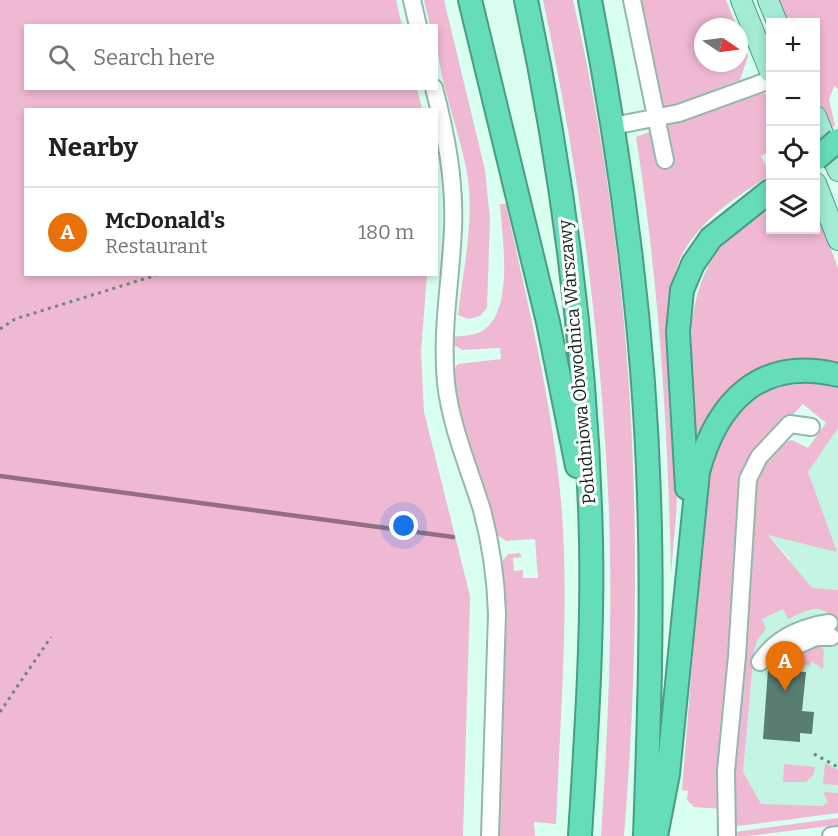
<!DOCTYPE html>
<html lang="en">
<head>
<meta charset="utf-8">
<style>
  :root { --surface:#fff; --page:#f6f6f6; --text:#202124; --muted:#757577; --line:#e0e0e0; --accent:#ea580c }
  body { margin:0; font-family:Bitter,serif; background:var(--page); color:var(--text) }
  .controls { position:absolute; right:18px; top:18px; display:grid; overflow:hidden; border-radius:0px; box-shadow:0 3px 9px #0003 }
  .controls button { width:54px; height:54px; display:grid; place-items:center; padding:0; border:0; border-bottom:2px solid var(--line); background:var(--surface); color:var(--text); font:30px sans-serif }
  .compass { position:absolute; left:694px; top:18px; width:54px; height:54px; border-radius:50%; background:var(--surface); box-shadow:0 3px 9px #0003; rotate:103deg }
  .you { position:absolute; left:404px; top:526px; width:21px; height:21px; margin:-15px; border:4px solid #fff; border-radius:50%; background:#1a73e8; box-shadow:0 0 0 9px #1a73e833 }
  .badge { display:grid; place-items:center; width:39px; height:39px; border-radius:50%; background:var(--accent); color:#fff; font-size:20px; font-weight:700 }
  .pin { position:absolute; translate:-50% -50px; filter:drop-shadow(0 2px 3px #0008) }
  .pin::after { content:''; position:absolute; top:32px; width:21px; height:18px; background:inherit; clip-path:polygon(0 0,100% 0,50% 100%) }
  .list { margin:0; padding:0; list-style:none }
  h2 { display:flex; justify-content:space-between; align-items:center; height:78px; margin:0; padding:0 24px; font-size:26px }
  h2 small { font-size:20px; font-weight:400; color:var(--muted) }
  .list li { display:grid; grid-template-columns:39px 1fr auto; gap:18px; align-items:center; box-sizing:border-box; height:90px; padding:0 24px; border-top:2px solid var(--line) }
  .list b { display:block; font-size:22px; white-space:nowrap }
  .list p { margin:0; font-size:20px; white-space:nowrap; color:var(--muted) }
  .list em { font-size:20px; font-style:normal; color:var(--muted) }
  .icon { flex:none; width:33px; height:33px; fill:none; stroke:currentColor; stroke-width:2; stroke-linecap:round; stroke-linejoin:round }
  .map { position:relative; flex:none; width:838px; height:836px; overflow:hidden }
  .search { position:absolute; background:var(--surface); box-shadow:0 3px 9px #0003; left:24px; top:24px; width:414px; height:66px; display:flex; align-items:center; gap:15px; box-sizing:border-box; padding:0 21px; border-radius:0px; color:var(--muted); font-size:22px }
  .panel { position:absolute; background:var(--surface); box-shadow:0 3px 9px #0003; left:24px; top:108px; width:414px; height:168px; border-radius:0px }
  .map>svg:first-child { display:block }
</style>
</head>
<body>
<div class="map">
<svg width="838" height="836" viewBox="0 0 838 836">
  <rect width="100%" height="100%" fill="#d8fff0"/>
  <!-- built -->
  <path fill="#c4f4e2" d="M838,428V812L734,824L756,584L791,559L767,534L810,482L808,472Z"/>
  <!-- green -->
  <path fill="#f0b9d3" d="M0,0H396L402,25L26,26V88L417,89L422,109L26,110V274L427,275L421,351L424,412L470,596L463,836H0Z
    M424,0H444L485,170L490,219L487,308L480,316L469,319L458,315C463,270 475,219 467,173C458,124 436,76 436,26L430,25Z
    M543,0H573C636,273 647,557 624,836H601C608,729 613,621 609,513C602,341 579,169 543,0Z
    M637,0H726L737,27H703V63H739V33L748,56L740,80L662,109Z
    M778,0H838V89L834,86L829,100L835,125L830,130L816,93V22H787Z
    M757,93L769,94L770,98V151L761,156L770,175C737,197 703,217 683,253C654,304 674,419 677,479C678,511 673,543 671,575C668,428 659,283 636,137Z
    M500,204H506C528,306 554,408 562,512C569,615 560,720 556,824L534,822L535,836H497L501,563L508,554L520,553L522,557L513,558L514,571L523,570V578H538L535,539L506,541L494,533L454,393L453,370L458,364L501,359L500,348L462,350L451,343V337C461,336 473,336 482,331C515,312 502,236 500,204Z
    M770,207V230H816V209L838,268V367C767,369 726,363 697,441C693,380 679,309 715,255C728,235 752,221 770,207Z
    M810,383L838,388V428L808,472L837,552L768,535L812,588L838,590V628C824,600 812,608 788,619L783,609L762,619L766,629L758,639L754,650L743,772L761,804L823,806L828,802L823,792L838,793V813L731,827V781L756,469L779,443L792,440L808,448L826,423L803,404L761,448L748,466L722,809L694,807L687,800L688,791L682,790L707,478L726,421L757,394L774,387Z
    M818,644L824,650L823,669L811,661L810,666L770,663Z
    M825,763L838,770V785L823,784Z
    M784,764L815,767L814,774L806,782H783Z
    M838,818V825L747,836H738L735,832Z"/>
  <g fill="none" stroke-linecap="round" stroke-linejoin="round">
    <!-- stream -->
    <path stroke="#916f80" stroke-width="4.5" d="M0,476L453,537"/>
  </g>
  <!-- building -->
  <path fill="#597d70" d="M768,669L806,672L802,711L814,712L812,734L800,733V742L763,739Z"/>
  <g fill="none" stroke-linecap="round" stroke-linejoin="round">
    <defs>
      <path id="minor" d="M412,0L418,26
        M632,0L665,160
        M434,88C446,134 455,180 453,228C451,280 441,330 446,383C451,427 469,468 482,510C491,544 496,579 497,614L490,836
        M613,126L679,113L770,80
        M766,659L816,637H831
        M760,662C776,638 802,627 829,623
        M727,836L726,771L737,656L748,479L759,457L790,424L811,427
        M831,836L838,835"/>
      <path id="major" d="M741,0L770,72
        M768,0L777,22
        M816,116L838,171
        M816,183L838,240"/>
      <path id="highway" d="M470,0L548,322L577,466
        M526,0C564,179 587,358 591,541C593,639 586,738 580,836
        M590,0C622,163 644,330 649,496C653,609 649,723 645,836
        M687,488L678,332L682,290L693,264L711,238L770,191
        M656,836L668,774L698,472C717,401 761,356 838,375"/>
    </defs>
    <!-- minor casing -->
    <use href="#minor" stroke="#93b9ab" stroke-width="20"/>
    <!-- major casing -->
    <use href="#major" stroke="#4a9c83" stroke-width="22"/>
    <!-- highway casing -->
    <use href="#highway" stroke="#4a9c83" stroke-width="26"/>
    <!-- path -->
    <path stroke="#6d877d" stroke-width="3" stroke-dasharray="3 4.5" stroke-linecap="butt" d="M0,329L15,319L160,274
      M0,712L51,637
      M814,754L838,767"/>
    <!-- minor -->
    <use href="#minor" stroke="#fff" stroke-width="16"/>
    <!-- major -->
    <use href="#major" stroke="#a3ebd5" stroke-width="20"/>
    <!-- highway -->
    <use href="#highway" stroke="#66ddb9" stroke-width="22"/>
    <defs>
      <path id="highway-bridge" d="M816,159L838,140"/>
    </defs>
    <!-- highway-bridge casing -->
    <use href="#highway-bridge" stroke="#4a9c83" stroke-width="26" stroke-linecap="butt"/>
    <!-- highway-bridge -->
    <use href="#highway-bridge" stroke="#66ddb9" stroke-width="22"/>
  </g>
  <g text-anchor="middle" stroke-width="6" stroke-linejoin="round" paint-order="stroke">
    <!-- street labels -->
    <g font-size="18" fill="#15241e" stroke="#fff">
      <text transform="translate(577 362) rotate(-95)" y="6">Południowa Obwodnica Warszawy</text>
    </g>
  </g>
</svg>
<div class="controls">
<button>+</button>
<button>−</button>
<button><svg class="icon" aria-label="locate" viewBox="0 0 24 24"><circle cx="12" cy="12" r="6"/><path d="M12 2v4M12 18v4M2 12h4M18 12h4"/></svg></button>
<button><svg class="icon" aria-label="layers" viewBox="0 0 24 24"><path d="M12 4l9 5-9 5-9-5zM3 14l9 5 9-5"/></svg></button>
</div>
<svg class="compass" viewBox="-18 -18 36 36"><path d="M0-13l5 13h-10z" fill="#e53935"/><path d="M0 13l5-13h-10z" fill="#757577"/></svg>
<div class="you"></div>
<div class="pin badge" style="left:785px;top:691px;background:#e8710a">A</div>
<div class="search"><svg class="icon" aria-label="search" viewBox="0 0 24 24"><circle cx="10" cy="10" r="6"/><path d="M15 15l6 6"/></svg>Search here</div>
<section class="panel">
<h2>Nearby<small></small></h2>
<ul class="list">
<li><span class="badge" style="background:#e8710a">A</span><div><b>McDonald's</b><p>Restaurant</p></div><em>180 m</em></li>
</ul>
</section>
</div>
</body>
</html>
